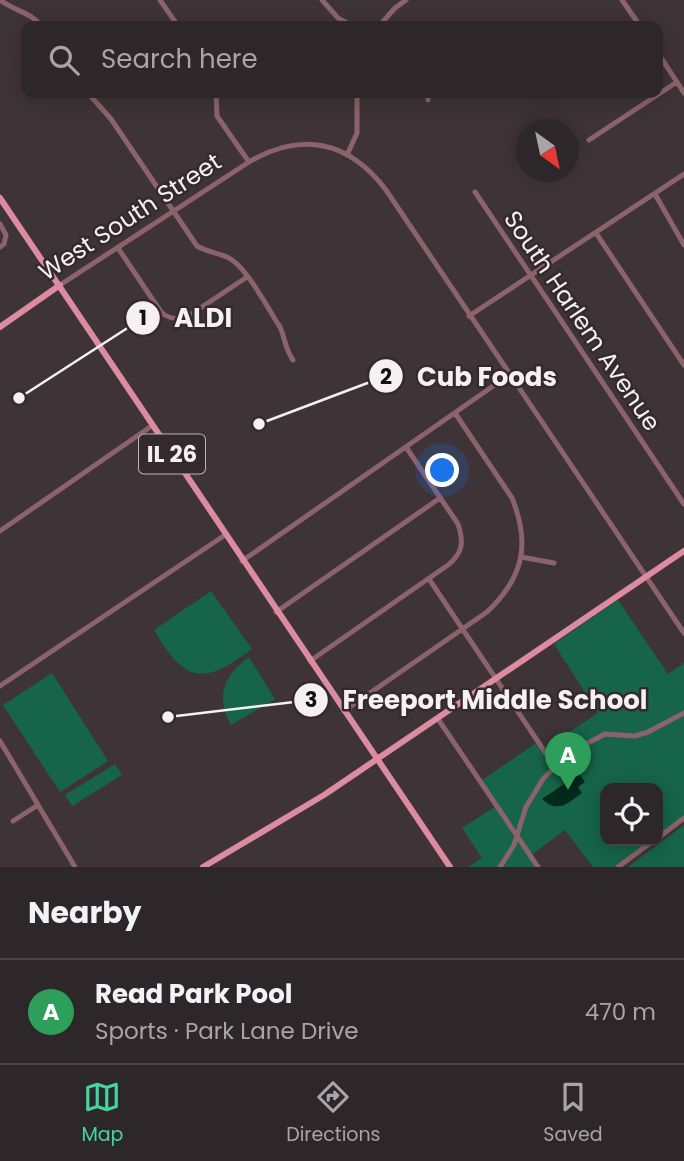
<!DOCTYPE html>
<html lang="en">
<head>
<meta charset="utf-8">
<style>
  :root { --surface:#2e2729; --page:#3a3335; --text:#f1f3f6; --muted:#a7a5a8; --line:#494446; --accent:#43d4a0 }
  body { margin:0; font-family:Poppins,sans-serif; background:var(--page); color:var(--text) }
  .controls { position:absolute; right:21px; bottom:21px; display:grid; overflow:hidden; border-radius:14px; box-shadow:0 4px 18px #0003 }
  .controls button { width:63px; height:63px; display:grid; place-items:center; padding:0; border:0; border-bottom:2px solid var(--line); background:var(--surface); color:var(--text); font:35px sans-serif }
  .compass { position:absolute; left:516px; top:119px; width:63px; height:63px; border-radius:50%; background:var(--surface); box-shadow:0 4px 18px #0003; rotate:147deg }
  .you { position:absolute; left:443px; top:471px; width:24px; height:24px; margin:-18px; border:5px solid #fff; border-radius:50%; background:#1a73e8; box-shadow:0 0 0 10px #1a73e833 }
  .badge { display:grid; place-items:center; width:46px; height:46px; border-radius:50%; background:var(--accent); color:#fff; font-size:23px; font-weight:700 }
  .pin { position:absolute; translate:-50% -58px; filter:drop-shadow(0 2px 4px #0008) }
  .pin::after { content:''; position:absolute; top:37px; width:24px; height:21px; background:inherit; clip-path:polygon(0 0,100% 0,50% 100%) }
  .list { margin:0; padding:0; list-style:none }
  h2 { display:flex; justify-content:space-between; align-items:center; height:91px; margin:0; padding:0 28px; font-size:30px }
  h2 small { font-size:23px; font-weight:400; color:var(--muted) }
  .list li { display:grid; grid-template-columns:46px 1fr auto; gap:21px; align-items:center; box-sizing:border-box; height:105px; padding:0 28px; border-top:2px solid var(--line) }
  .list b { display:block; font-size:26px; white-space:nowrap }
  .list p { margin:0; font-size:23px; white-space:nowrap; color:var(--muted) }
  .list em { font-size:23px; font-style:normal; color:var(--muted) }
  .icon { flex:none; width:38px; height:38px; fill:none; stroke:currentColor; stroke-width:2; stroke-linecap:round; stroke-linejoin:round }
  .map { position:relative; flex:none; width:684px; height:867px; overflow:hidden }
  .search { position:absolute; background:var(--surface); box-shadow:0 4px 18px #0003; left:21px; right:21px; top:21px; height:77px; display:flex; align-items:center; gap:18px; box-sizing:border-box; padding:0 24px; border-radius:14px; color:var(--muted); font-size:26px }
  .sheet { height:196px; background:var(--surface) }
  nav { display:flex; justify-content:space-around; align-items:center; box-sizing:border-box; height:98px; border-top:2px solid var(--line); background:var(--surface); font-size:19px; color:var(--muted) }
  nav a { display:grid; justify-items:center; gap:4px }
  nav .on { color:var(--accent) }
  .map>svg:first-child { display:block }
</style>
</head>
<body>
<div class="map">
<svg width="684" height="867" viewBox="0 0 684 867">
  <rect width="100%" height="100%" fill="#3e3437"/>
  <!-- green -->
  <path fill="#166449" d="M211,591L252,649C203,686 185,683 154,630Z
    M618,600L668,674L684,663V818L658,838V788H605V841H653L618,867H593L565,830L530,856L538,867H468L482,858L462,828L496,806L479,782L538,742L544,749L598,713L554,644Z
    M249,657L275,699L231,725C215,696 224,675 249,657Z
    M52,673L108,761L60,792L3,705Z
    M115,764L122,775L72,806L65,795Z
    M684,825V867H628Z"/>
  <!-- water -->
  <path fill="#042a1c" d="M579,774L585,782L578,787L582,793C568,803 558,814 542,799Z"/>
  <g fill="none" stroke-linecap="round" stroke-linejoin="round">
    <!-- minor -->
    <path stroke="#8b626e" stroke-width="5" d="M0,0C14,11 31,12 41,26
      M160,0L178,26
      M322,0L338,18L352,26
      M622,0L640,26
      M379,26L395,8L406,0
      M658,53L684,93
      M88,93L111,119L197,246C209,253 216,252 227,257C246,265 268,309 280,327C286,340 284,347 293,360
      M216,93L217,116L249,162
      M427,93L428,100
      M589,140L677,82
      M347,155L357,133V93
      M475,192L684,504
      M655,194L684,245
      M0,224L6,235L4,244L0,247
      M596,233L684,365
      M118,248L161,312C170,320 179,320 190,315L247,277
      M60,285L249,162C302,131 349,141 386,190L684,633
      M469,316L684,174
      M0,531L153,425
      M521,557L554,563
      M242,561L509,375
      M429,579L555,767
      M276,612L440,498
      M310,661L448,565C463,553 464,542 458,524L406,447
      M0,686L225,535
      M344,711L487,612C523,578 531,545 512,498L455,413
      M438,719L538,867
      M0,741L75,867
      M13,821L38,805
      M658,838L684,818
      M500,867L514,845L526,807L543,779L555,767L586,744L605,734L635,736L648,732L684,713
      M618,867L653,841"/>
    <!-- major -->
    <path stroke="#dd8aa4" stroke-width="6" d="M0,198L450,867
      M0,327L60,285
      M203,867L324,795L684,551"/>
  </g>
  <g text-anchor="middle" stroke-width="5" stroke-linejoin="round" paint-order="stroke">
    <!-- shield labels -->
    <rect fill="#342a2d" stroke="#bcb5b7" stroke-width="2" x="139" y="434.5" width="66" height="39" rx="5"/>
    <g font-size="23" font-weight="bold" fill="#f7f0f2">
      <text x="172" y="462">IL 26</text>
    </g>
    <!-- street labels -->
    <g font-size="24" fill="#f7f0f2" stroke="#342a2d">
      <text transform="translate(130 217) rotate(-33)" y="8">West South Street</text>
      <text transform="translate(582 321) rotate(56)" y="8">South Harlem Avenue</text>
    </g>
  </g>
  <!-- callouts -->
  <path fill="none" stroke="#f7f0f2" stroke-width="2.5" d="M19 398L143 318M259 424L386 376M168 717L311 700"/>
  <g fill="#f7f0f2" stroke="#342a2d" stroke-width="2.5">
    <circle cx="19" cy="398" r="7"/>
    <circle cx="259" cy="424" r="7"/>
    <circle cx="168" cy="717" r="7"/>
    <circle cx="143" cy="318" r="18"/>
    <circle cx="386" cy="376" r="18"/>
    <circle cx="311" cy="700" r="18"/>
  </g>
  <g font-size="21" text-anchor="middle" font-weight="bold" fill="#111">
    <text x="143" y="325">1</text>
    <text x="386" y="384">2</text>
    <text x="311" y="707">3</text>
  </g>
  <g font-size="26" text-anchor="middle" font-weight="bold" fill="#f7f0f2" stroke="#342a2d" stroke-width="5" stroke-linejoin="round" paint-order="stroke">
    <text x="203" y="327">ALDI</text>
    <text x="487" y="386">Cub Foods</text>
    <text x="495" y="709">Freeport Middle School</text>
  </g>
</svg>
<div class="controls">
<button><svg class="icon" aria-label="locate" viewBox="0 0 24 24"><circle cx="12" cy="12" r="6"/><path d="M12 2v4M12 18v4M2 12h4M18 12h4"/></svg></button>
</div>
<svg class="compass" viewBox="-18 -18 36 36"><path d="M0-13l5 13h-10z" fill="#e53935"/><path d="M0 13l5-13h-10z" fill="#a7a5a8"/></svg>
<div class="you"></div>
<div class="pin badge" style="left:568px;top:790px;background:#2e9e5b">A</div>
<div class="search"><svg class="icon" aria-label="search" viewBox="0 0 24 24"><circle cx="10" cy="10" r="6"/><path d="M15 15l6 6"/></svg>Search here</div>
</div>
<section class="sheet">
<h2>Nearby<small></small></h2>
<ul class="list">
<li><span class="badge" style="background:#2e9e5b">A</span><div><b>Read Park Pool</b><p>Sports · Park Lane Drive</p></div><em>470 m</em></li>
</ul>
</section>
<nav>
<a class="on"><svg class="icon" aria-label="map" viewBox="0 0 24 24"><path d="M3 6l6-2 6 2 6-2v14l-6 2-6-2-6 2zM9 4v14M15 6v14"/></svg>Map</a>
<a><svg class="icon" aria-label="directions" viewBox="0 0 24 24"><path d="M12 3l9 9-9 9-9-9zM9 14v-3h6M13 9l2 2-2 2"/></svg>Directions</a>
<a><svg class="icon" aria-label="saved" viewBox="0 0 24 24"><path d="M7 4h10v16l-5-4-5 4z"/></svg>Saved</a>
</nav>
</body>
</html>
